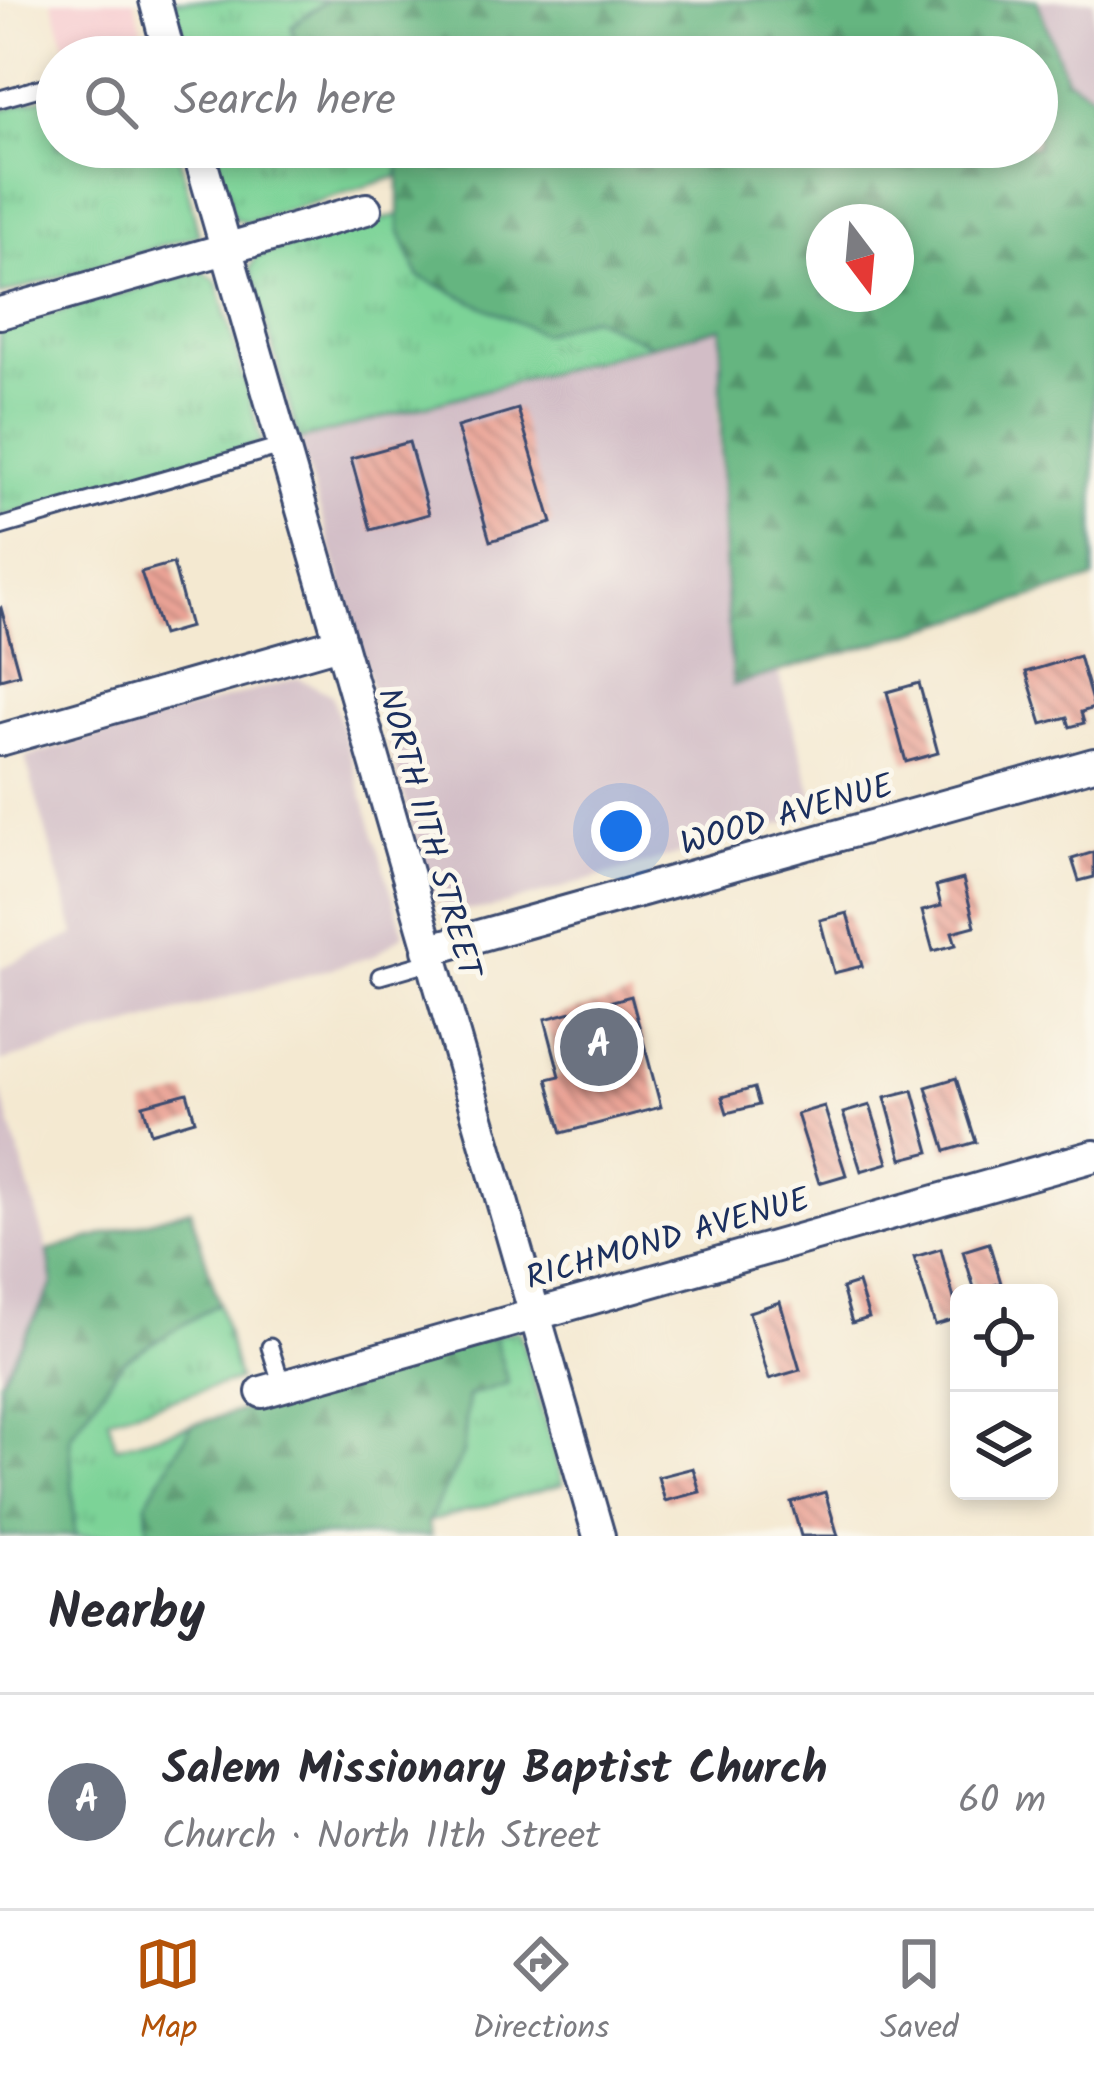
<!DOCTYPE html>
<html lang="en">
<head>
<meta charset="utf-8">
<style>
  :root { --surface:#fff; --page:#f2f2f3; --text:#2b2b33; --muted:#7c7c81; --line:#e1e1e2; --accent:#b45309 }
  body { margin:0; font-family:Kalam,sans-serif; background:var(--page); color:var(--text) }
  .controls { position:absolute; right:36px; bottom:36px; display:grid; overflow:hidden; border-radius:18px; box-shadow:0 6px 18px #0003 }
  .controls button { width:108px; height:108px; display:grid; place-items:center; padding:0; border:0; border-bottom:3px solid var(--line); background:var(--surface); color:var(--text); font:60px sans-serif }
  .compass { position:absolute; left:806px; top:204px; width:108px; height:108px; border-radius:50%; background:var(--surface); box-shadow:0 6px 18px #0003; rotate:164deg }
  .you { position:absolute; left:621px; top:831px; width:42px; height:42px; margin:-30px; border:9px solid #fff; border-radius:50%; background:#1a73e8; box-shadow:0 0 0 18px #1a73e833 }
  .badge { display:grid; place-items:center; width:78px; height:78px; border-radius:50%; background:var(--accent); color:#fff; font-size:39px; font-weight:700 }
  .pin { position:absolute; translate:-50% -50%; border:6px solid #fff; box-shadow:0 3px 12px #0006 }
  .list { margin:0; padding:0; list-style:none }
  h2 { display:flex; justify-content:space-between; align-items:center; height:156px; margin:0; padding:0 48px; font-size:51px }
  h2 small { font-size:39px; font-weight:400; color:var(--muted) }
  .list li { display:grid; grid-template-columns:78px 1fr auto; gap:36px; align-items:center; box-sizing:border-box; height:216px; padding:0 48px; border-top:3px solid var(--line) }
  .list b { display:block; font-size:45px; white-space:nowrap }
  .list p { margin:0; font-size:39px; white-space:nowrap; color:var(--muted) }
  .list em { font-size:39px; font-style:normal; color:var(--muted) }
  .icon { flex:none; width:66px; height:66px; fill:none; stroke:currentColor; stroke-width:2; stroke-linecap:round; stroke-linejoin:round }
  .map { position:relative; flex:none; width:1094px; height:1536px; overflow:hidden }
  .search { position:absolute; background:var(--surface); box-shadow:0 6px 18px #0003; left:36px; right:36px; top:36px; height:132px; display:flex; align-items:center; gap:30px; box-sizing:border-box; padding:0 42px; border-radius:66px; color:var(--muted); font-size:45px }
  .sheet { height:372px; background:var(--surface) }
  nav { display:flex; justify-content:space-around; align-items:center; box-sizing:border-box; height:168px; border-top:3px solid var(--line); background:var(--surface); font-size:33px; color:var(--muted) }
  nav a { display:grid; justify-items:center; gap:6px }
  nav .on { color:var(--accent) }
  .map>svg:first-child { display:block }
</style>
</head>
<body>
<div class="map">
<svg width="1094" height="1536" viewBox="0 0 1094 1536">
  <defs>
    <pattern id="grass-tufts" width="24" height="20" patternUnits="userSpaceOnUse" patternTransform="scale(3)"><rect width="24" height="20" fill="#7cd397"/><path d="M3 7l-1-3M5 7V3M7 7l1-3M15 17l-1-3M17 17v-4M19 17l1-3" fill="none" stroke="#6bb585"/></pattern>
    <pattern id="forest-firs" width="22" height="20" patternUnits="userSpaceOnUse" patternTransform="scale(3)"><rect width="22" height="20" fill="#65b580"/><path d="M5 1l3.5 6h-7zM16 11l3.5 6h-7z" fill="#52946c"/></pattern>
    <pattern id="building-back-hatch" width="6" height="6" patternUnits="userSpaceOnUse" patternTransform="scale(3)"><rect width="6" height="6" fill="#eaa395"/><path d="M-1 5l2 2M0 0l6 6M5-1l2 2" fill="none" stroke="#bd857d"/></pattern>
  </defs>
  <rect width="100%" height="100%" fill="#fbf7ec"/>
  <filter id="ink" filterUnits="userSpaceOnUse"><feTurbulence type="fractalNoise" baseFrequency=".00833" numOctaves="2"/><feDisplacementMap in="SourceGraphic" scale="24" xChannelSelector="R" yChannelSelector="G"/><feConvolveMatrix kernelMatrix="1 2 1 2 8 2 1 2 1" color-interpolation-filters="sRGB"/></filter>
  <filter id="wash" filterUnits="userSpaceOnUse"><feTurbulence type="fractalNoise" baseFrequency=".004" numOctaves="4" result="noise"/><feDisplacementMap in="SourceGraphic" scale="48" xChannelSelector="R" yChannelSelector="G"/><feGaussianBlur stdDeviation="2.7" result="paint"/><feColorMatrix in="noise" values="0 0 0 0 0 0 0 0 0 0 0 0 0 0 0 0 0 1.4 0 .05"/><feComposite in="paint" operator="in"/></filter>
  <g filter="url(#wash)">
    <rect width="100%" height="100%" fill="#f4e9d1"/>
    <!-- built -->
    <path fill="#f7cfd2" d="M52,0H134L150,57H68Z"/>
    <!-- industrial -->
    <path fill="#d2bdc6" d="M1037,0H1094V95L1066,78Z
      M722,326L718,414L723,572L735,685L778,672L818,814L489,909L450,910L434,898L299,440Z
      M298,678L332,695L404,934L374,956L0,1062V968L75,934L25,757Z
      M0,1087L48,1251L53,1284L0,1382Z"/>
    <!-- grass -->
    <path fill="url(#grass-tufts)" stroke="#4c817a" stroke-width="3" d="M173,0H327L292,26L297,57H189Z
      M57,94V147H177L199,235L0,295V110Z
      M214,147H399V176L247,223L234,219Z
      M398,215L418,276L541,333L591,317L652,345L299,440L250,268L256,256Z
      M201,271L217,281L262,443L0,517V328Z
      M219,1303L238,1380L108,1418L116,1447L192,1425L147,1503L148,1536H75L70,1437L123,1361Z
      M519,1330L563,1484L428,1522L463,1453L468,1396L494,1336Z"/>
    <!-- forest -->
    <path fill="url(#forest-firs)" stroke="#40726f" stroke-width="3" fill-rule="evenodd" d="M327,0H1037L1066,78L1094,95V579L733,685C722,565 719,447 722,327L652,345L591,317L542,334L418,276L399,229V147H1037V57H297L292,26ZM824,222H896V294H824Z
      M190,1209L219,1303L123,1361L70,1436L75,1536H0V1382L53,1284L48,1251Z
      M494,1336L508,1383L468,1396L463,1453L428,1522L432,1536H148L146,1503L192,1425Z"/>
    <g id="blocks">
      <!-- building -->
      <path fill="url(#building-back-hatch)" d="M518,409L552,523L490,541L457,427Z
        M409,442L429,514L371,530L351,458Z
        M173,563L190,627L162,635L141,572Z
        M1,608L19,674L0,679V609Z
        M1079,656L1094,708L1081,712L1084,723L1070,727L1067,717L1042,724L1026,672Z
        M919,683L938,753L906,762L887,692Z
        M1094,852V877L1079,881L1072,859Z
        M963,879L975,926L952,932L956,945L933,951L922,911L941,906L936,886Z
        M847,913L862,966L834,973L820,920Z
        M631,996L661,1107L562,1133L547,1079L560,1076L545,1019Z
        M956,1078L976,1142L946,1151L926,1087Z
        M754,1088L759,1105L727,1113L722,1097Z
        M913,1090L930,1152L902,1159L885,1097Z
        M187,1093L195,1120L151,1133L143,1105Z
        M870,1105L888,1163L861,1171L843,1113Z
        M824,1106L846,1175L819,1183L797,1114Z
        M989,1243L1001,1283L975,1291L963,1251Z
        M941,1249L959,1318L935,1325L914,1257Z
        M858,1283L869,1318L852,1323L842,1288Z
        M780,1302L800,1370L769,1379L749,1312Z
        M693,1468L700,1492L665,1501L658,1477Z
        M825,1492L838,1536H801L791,1502Z"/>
    </g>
  </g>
  <g filter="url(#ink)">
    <use href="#blocks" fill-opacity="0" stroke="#3c4b6f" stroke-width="3"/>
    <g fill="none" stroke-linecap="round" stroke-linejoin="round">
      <defs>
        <path id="lane" d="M0,99L57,83
          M0,527L281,446
          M380,976L432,961
          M270,1347L282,1386"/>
        <path id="street" d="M155,0L170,57
          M197,147L599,1536
          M0,313L366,209
          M0,740L339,643
          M428,950L1094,764
          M262,1392L1094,1156"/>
      </defs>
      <!-- lane casing -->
      <use href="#lane" stroke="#3c4b6f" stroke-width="21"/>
      <!-- street casing -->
      <use href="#street" stroke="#3c4b6f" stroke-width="36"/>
      <!-- lane -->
      <use href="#lane" stroke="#fff" stroke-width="15"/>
      <!-- street -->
      <use href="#street" stroke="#fff" stroke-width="30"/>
    </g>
  </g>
  <g text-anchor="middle" stroke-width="10" stroke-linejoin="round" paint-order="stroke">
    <!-- street labels -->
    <g font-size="33" fill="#1b2f5e" stroke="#fbf7ec">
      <text transform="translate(786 813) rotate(-16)" y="12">WOOD AVENUE</text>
      <text transform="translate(431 832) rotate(74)" y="12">NORTH 11TH STREET</text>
      <text transform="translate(667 1237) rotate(-16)" y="12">RICHMOND AVENUE</text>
    </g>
  </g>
</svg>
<div class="controls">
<button><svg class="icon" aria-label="locate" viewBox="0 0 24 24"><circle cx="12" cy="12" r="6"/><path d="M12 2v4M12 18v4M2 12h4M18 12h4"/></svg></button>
<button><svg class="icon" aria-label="layers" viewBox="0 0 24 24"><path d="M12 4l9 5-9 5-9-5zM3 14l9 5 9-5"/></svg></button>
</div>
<svg class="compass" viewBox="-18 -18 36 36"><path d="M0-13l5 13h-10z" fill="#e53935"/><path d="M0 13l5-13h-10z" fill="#7c7c81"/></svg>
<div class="you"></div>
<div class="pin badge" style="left:599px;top:1047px;background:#6b7280">A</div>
<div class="search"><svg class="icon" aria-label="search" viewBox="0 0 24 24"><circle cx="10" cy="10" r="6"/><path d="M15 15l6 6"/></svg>Search here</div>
</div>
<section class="sheet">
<h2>Nearby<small></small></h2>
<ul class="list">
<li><span class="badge" style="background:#6b7280">A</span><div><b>Salem Missionary Baptist Church</b><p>Church · North 11th Street</p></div><em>60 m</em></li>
</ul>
</section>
<nav>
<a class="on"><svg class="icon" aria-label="map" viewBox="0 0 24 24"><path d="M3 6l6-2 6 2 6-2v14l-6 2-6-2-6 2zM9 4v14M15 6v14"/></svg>Map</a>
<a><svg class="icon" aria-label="directions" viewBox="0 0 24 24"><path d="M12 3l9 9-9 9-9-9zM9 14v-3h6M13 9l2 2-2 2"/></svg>Directions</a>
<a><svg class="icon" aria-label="saved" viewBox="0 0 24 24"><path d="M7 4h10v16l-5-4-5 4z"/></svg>Saved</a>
</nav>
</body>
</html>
